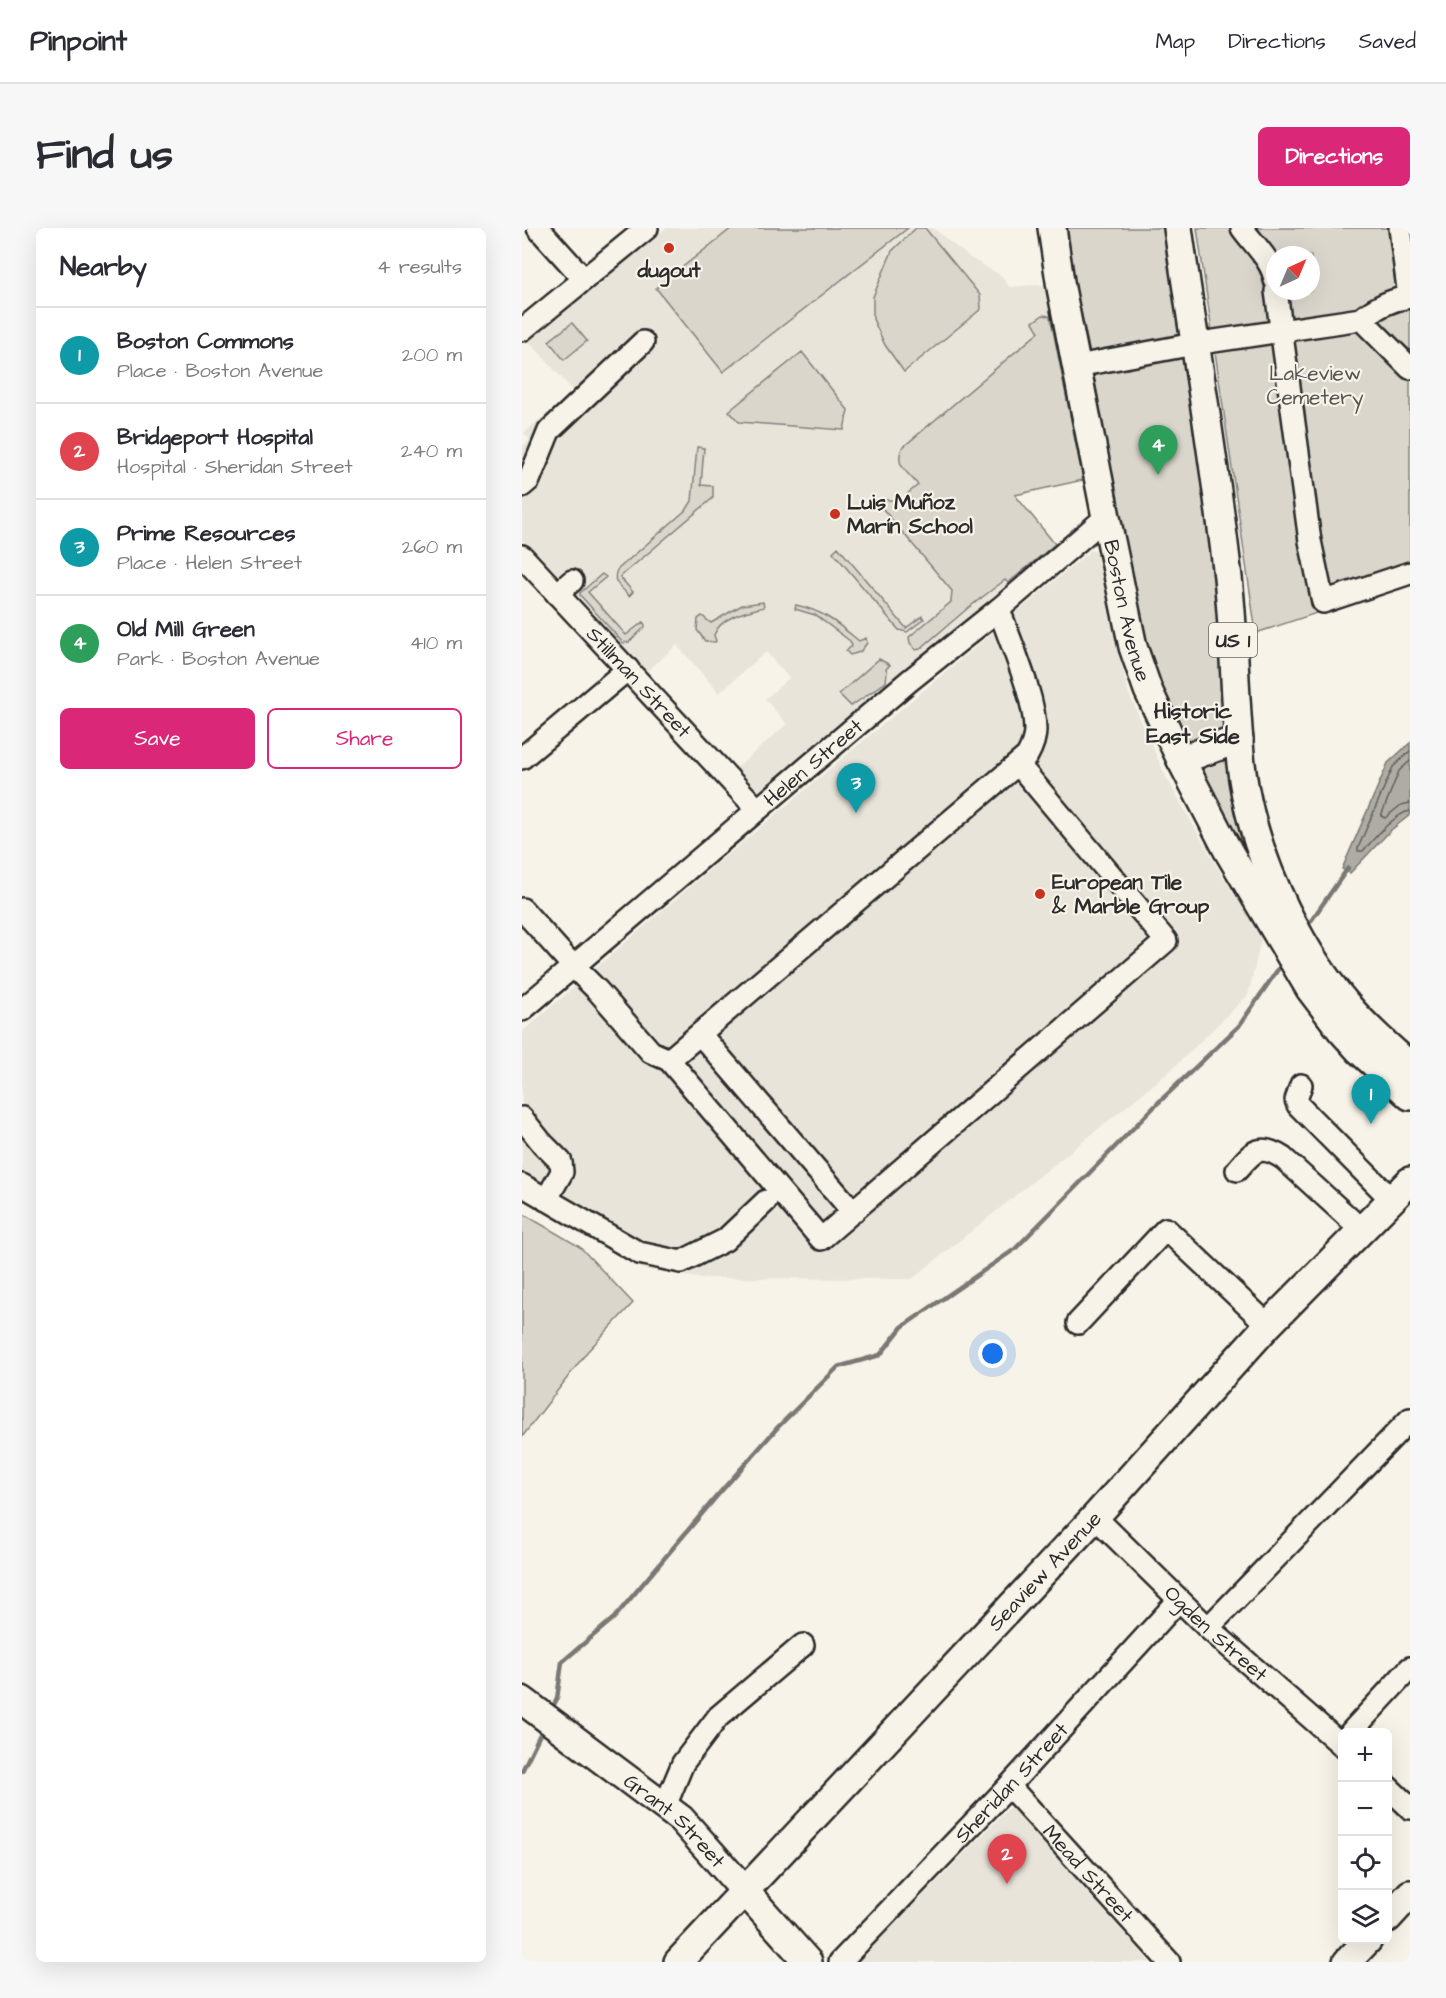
<!DOCTYPE html>
<html lang="en">
<head>
<meta charset="utf-8">
<style>
  :root { --surface:#fff; --page:#f7f7f7; --text:#2b2b33; --muted:#7c7c81; --line:#e1e1e2; --accent:#db2777 }
  body { margin:0; font-family:"Architects Daughter",sans-serif; background:var(--page); color:var(--text) }
  .controls { position:absolute; right:18px; bottom:18px; display:grid; overflow:hidden; border-radius:9px; box-shadow:0 6px 24px #0002 }
  .controls button { width:54px; height:54px; display:grid; place-items:center; padding:0; border:0; border-bottom:2px solid var(--line); background:var(--surface); color:var(--text); font:30px sans-serif }
  .compass { position:absolute; left:744px; top:18px; width:54px; height:54px; border-radius:50%; background:var(--surface); box-shadow:0 6px 24px #0002; rotate:44deg }
  .you { position:absolute; left:471px; top:1126px; width:21px; height:21px; margin:-15px; border:4px solid #fff; border-radius:50%; background:#1a73e8; box-shadow:0 0 0 9px #1a73e833 }
  .badge { display:grid; place-items:center; width:39px; height:39px; border-radius:50%; background:var(--accent); color:#fff; font-size:20px; font-weight:700 }
  .pin { position:absolute; translate:-50% -50px; filter:drop-shadow(0 2px 3px #0008) }
  .pin::after { content:''; position:absolute; top:32px; width:21px; height:18px; background:inherit; clip-path:polygon(0 0,100% 0,50% 100%) }
  .list { margin:0; padding:0; list-style:none }
  h2 { display:flex; justify-content:space-between; align-items:center; height:78px; margin:0; padding:0 24px; font-size:26px }
  h2 small { font-size:20px; font-weight:400; color:var(--muted) }
  .list li { display:grid; grid-template-columns:39px 1fr auto; gap:18px; align-items:center; box-sizing:border-box; height:96px; padding:0 24px; border-top:2px solid var(--line) }
  .list b { display:block; font-size:22px; white-space:nowrap }
  .list p { margin:0; font-size:20px; white-space:nowrap; color:var(--muted) }
  .list em { font-size:20px; font-style:normal; color:var(--muted) }
  .actions { display:flex; gap:12px; padding:18px 24px }
  .actions a { flex:1; padding:14px 0; border:2px solid var(--accent); border-radius:9px; text-align:center; font-size:21px; color:var(--accent) }
  .actions .main { background:var(--accent); color:#fff }
  .icon { flex:none; width:33px; height:33px; fill:none; stroke:currentColor; stroke-width:2; stroke-linecap:round; stroke-linejoin:round }
  .map { position:relative; flex:none; width:888px; height:1734px; overflow:hidden; border-radius:9px }
  header { display:flex; align-items:center; gap:36px; box-sizing:border-box; height:84px; padding:0 30px; background:var(--surface); border-bottom:2px solid var(--line) }
  header strong { font-size:28px }
  nav { display:flex; gap:33px; margin-inline-start:auto; font-size:21px }
  .intro { display:flex; align-items:center; justify-content:space-between; box-sizing:border-box; height:144px; padding:0 36px }
  h1 { margin:0; font-size:42px }
  .button { padding:15px 27px; border-radius:9px; background:var(--accent); color:#fff; font-size:21px; font-weight:700 }
  main { display:flex; gap:36px; padding:0 36px }
  aside { flex:1; background:var(--surface); border-radius:9px; box-shadow:0 6px 24px #0002 }
  .map>svg:first-child { display:block }
</style>
</head>
<body>
<header>
<strong>Pinpoint</strong>
<nav><a>Map</a><a>Directions</a><a>Saved</a></nav>
</header>
<div class="intro"><h1>Find us</h1><a class="button">Directions</a></div>
<main>
<aside>
<h2>Nearby<small>4 results</small></h2>
<ul class="list">
<li><span class="badge" style="background:#0f9aa8">1</span><div><b>Boston Commons</b><p>Place · Boston Avenue</p></div><em>200 m</em></li>
<li><span class="badge" style="background:#e0444e">2</span><div><b>Bridgeport Hospital</b><p>Hospital · Sheridan Street</p></div><em>240 m</em></li>
<li><span class="badge" style="background:#0f9aa8">3</span><div><b>Prime Resources</b><p>Place · Helen Street</p></div><em>260 m</em></li>
<li><span class="badge" style="background:#2e9e5b">4</span><div><b>Old Mill Green</b><p>Park · Boston Avenue</p></div><em>410 m</em></li>
</ul>
<div class="actions"><a class="main">Save</a><a>Share</a></div>
</aside>
<div class="map">
<svg width="888" height="1734" viewBox="0 0 888 1734">
  <rect width="100%" height="100%" fill="#f7f3e8"/>
  <filter id="ink" filterUnits="userSpaceOnUse"><feTurbulence type="fractalNoise" baseFrequency=".0167" numOctaves="2"/><feDisplacementMap in="SourceGraphic" scale="12" xChannelSelector="R" yChannelSelector="G"/><feConvolveMatrix kernelMatrix="1 2 1 2 8 2 1 2 1" color-interpolation-filters="sRGB"/></filter>
  <g filter="url(#ink)">
    <!-- built -->
    <path fill="#e8e4da" d="M144,0H411L448,30L480,48L487,59L528,56L567,251L494,268L533,316L235,566L211,543L265,496L243,471L267,450L244,424L197,465L155,417L122,446L0,312V219L8,212L2,205L25,185L28,188L54,166L5,111Z
      M569,322L577,326L594,417L607,466L644,549L698,644L740,708L726,767L647,844L390,1051L176,1050L120,1041L0,972V804L185,644Z
      M489,1578L628,1734H336Z"/>
    <!-- green -->
    <path fill="#dad6cc" stroke="#82807c" stroke-width="1.5" fill-rule="evenodd" d="M210,0H386L201,144L134,60Z
      M394,0H403L458,67L459,81L382,144L363,117L351,91V69L370,23Z
      M541,0H648L700,373L702,493L709,541L731,634L680,549L633,449L614,378L567,121Z
      M675,0H888V354L734,405ZM753,27H789V63H753Z
      M521,87L527,88L529,92L561,252L493,267L533,316L486,355L483,352L446,380L398,421L394,422L388,415L387,409L429,374L430,363L355,274L356,271L380,273L383,271L389,277L392,275L385,266L396,257C386,244 372,238 380,220L517,104L511,94Z
      M50,95L65,113L42,132L27,113Z
      M280,124L326,182L322,202L217,194L207,183Z
      M175,219L182,220L179,257L191,258V270L98,349L111,364L107,368C100,359 89,355 95,342L165,281L170,273Z
      M316,319L384,400L400,388L402,391L385,404L377,402L311,324Z
      M80,346L84,349L66,364L104,407L121,394L123,397V399L107,414L101,415L58,367V365Z
      M241,374L242,379C225,383 198,389 192,407L194,413L193,414L183,413L175,402L176,391L180,388L189,395L220,377Z
      M274,377C302,383 315,395 337,413L344,410L345,415L338,424L328,427L324,423L330,418L328,413L293,387L273,381Z
      M357,431L368,437L364,441L365,443L364,454L329,478L317,466Z
      M0,985L58,1019L111,1075L65,1124L0,1209Z"/>
    <!-- water -->
    <path fill="#afaca4" stroke="#7a7874" stroke-width="1.5" d="M888,515V587L869,602L828,645L820,641L866,535Z"/>
    <g fill="none" stroke-linecap="round" stroke-linejoin="round">
      <!-- shore -->
      <path stroke="#605f5b" stroke-width="1.5" d="M888,523L871,539L836,620V623H841C851,612 873,585 888,583
        M888,533L877,543L859,588L863,590L879,577L888,575"/>
      <!-- stream -->
      <path stroke="#7a7874" stroke-width="4.5" d="M784,700L826,640
        M29,1482L35,1471L40,1434L92,1390L194,1269L256,1199L316,1139L358,1127L380,1099L493,1021L636,875L717,798L761,734
        M0,1543L22,1498"/>
      <defs>
        <g id="minor">
          <path d="M16,0L62,51"/>
          <path d="M720,0C732,17 750,32 753,52"/>
          <path d="M878,0L887,68"/>
          <path d="M754,63L788,313L801,374L888,345"/>
          <path d="M839,91L888,140"/>
          <path d="M0,102L125,0"/>
          <path d="M555,138L672,116L839,91C853,80 870,71 888,69"/>
          <path d="M0,258L7,252L27,203L121,114"/>
          <path id="s1" d="M0,328L235,581"/>
          <path d="M35,366L50,353"/>
          <path d="M0,530L106,441"/>
          <path d="M0,681L51,738L76,763L129,824L147,832L299,1011L644,713L496,536"/>
          <path id="s2" d="M0,782L387,453L477,381L584,289"/>
          <path d="M178,806L331,984"/>
          <path d="M147,832L505,528C510,519 513,512 513,502C513,468 488,414 477,381"/>
          <path d="M779,857L774,872L776,877L870,972"/>
          <path d="M0,890L20,915L39,934L40,944L24,972"/>
          <path d="M715,942C731,923 738,915 761,930L840,1002"/>
          <path d="M0,957L117,1025L159,1034L203,1012L244,973"/>
          <path d="M556,1095L644,1001L746,1097"/>
          <path id="s3" d="M573,1289L686,1400L820,1517"/>
          <path d="M686,1400L888,1191"/>
          <path d="M829,1504L888,1440"/>
          <path id="s4" d="M487,1558L647,1734"/>
          <path d="M866,1559L888,1580"/>
          <path d="M143,1578L161,1535L196,1489L281,1417"/>
          <path id="s5" d="M318,1734L487,1558L657,1372"/>
        </g>
        <g id="major">
          <path id="s6" d="M530,0L539,60L584,289L611,419L626,462L659,532L705,621L788,761L819,802L837,822L888,868"/>
          <path d="M656,0C672,114 692,227 705,341C713,406 712,471 719,536C728,618 772,716 826,778C844,800 867,819 888,838"/>
          <path d="M659,532L717,511"/>
          <path id="s7" d="M0,1472L159,1591L286,1734"/>
          <path d="M866,1690L888,1666"/>
          <path id="s8" d="M156,1734L573,1289L746,1097L888,953"/>
          <path d="M825,1734L846,1712"/>
        </g>
      </defs>
      <!-- minor casing -->
      <use href="#minor" stroke="#2b2b2b" stroke-width="26"/>
      <!-- major casing -->
      <use href="#major" stroke="#2b2b2b" stroke-width="32"/>
      <!-- minor -->
      <use href="#minor" stroke="#f7f3e8" stroke-width="21"/>
      <!-- major -->
      <use href="#major" stroke="#f7f3e8" stroke-width="27"/>
    </g>
  </g>
  <!-- markers -->
  <g fill="#c8321e" stroke="#f7f3e8" stroke-width="2">
    <circle cx="147" cy="20" r="6"/>
    <circle cx="313" cy="286" r="6"/>
    <circle cx="518" cy="666" r="6"/>
  </g>
  <g text-anchor="middle" stroke-width="4.5" stroke-linejoin="round" paint-order="stroke">
    <!-- shield labels -->
    <rect fill="#f7f3e8" stroke="#686764" stroke-width="1.5" x="687" y="395" width="48" height="34" rx="4.5"/>
    <g font-size="20" font-weight="bold" fill="#2b2b2b">
      <text x="711" y="419">US 1</text>
    </g>
    <!-- poi labels -->
    <g font-size="21" font-weight="bold" fill="#2b2b2b" stroke="#f7f3e8" text-anchor="start">
      <text x="147" y="49" text-anchor="middle">dugout</text>
      <text x="325" y="281">Luis Muñoz<tspan x="325" dy="24">Marín School</tspan></text>
      <text x="530" y="661">European Tile<tspan x="530" dy="24">&amp; Marble Group</tspan></text>
    </g>
    <!-- park labels -->
    <g font-size="21" fill="#575653" stroke="#f7f3e8">
      <text x="793" y="152">Lakeview<tspan x="793" dy="24">Cemetery</tspan></text>
    </g>
    <!-- street labels -->
    <g font-size="21" fill="#2b2b2b" stroke="#f7f3e8">
      <text dy="7" stroke="none"><textPath href="#s6" startOffset="390">Boston Avenue</textPath></text>
      <text dy="7" stroke="none"><textPath href="#s1" startOffset="172">Stillman Street</textPath></text>
      <text dy="7" stroke="none"><textPath href="#s2" startOffset="382">Helen Street</textPath></text>
      <text dy="7" stroke="none"><textPath href="#s8" startOffset="536">Seaview Avenue</textPath></text>
      <text dy="7" stroke="none"><textPath href="#s3" startOffset="168">Ogden Street</textPath></text>
      <text dy="7" stroke="none"><textPath href="#s5" startOffset="248">Sheridan Street</textPath></text>
      <text dy="7" stroke="none"><textPath href="#s7" startOffset="195">Grant Street</textPath></text>
      <text dy="7" stroke="none"><textPath href="#s4" startOffset="118">Mead Street</textPath></text>
    </g>
    <!-- neighbourhood labels -->
    <g font-size="22" font-weight="bold" fill="#2b2b2b" stroke="#f7f3e8">
      <text x="671" y="490">Historic<tspan x="671" dy="25">East Side</tspan></text>
    </g>
  </g>
</svg>
<div class="controls">
<button>+</button>
<button>−</button>
<button><svg class="icon" aria-label="locate" viewBox="0 0 24 24"><circle cx="12" cy="12" r="6"/><path d="M12 2v4M12 18v4M2 12h4M18 12h4"/></svg></button>
<button><svg class="icon" aria-label="layers" viewBox="0 0 24 24"><path d="M12 4l9 5-9 5-9-5zM3 14l9 5 9-5"/></svg></button>
</div>
<svg class="compass" viewBox="-18 -18 36 36"><path d="M0-13l5 13h-10z" fill="#e53935"/><path d="M0 13l5-13h-10z" fill="#7c7c81"/></svg>
<div class="you"></div>
<div class="pin badge" style="left:849px;top:896px;background:#0f9aa8">1</div>
<div class="pin badge" style="left:485px;top:1656px;background:#e0444e">2</div>
<div class="pin badge" style="left:334px;top:585px;background:#0f9aa8">3</div>
<div class="pin badge" style="left:636px;top:247px;background:#2e9e5b">4</div>
</div>
</main>
</body>
</html>
